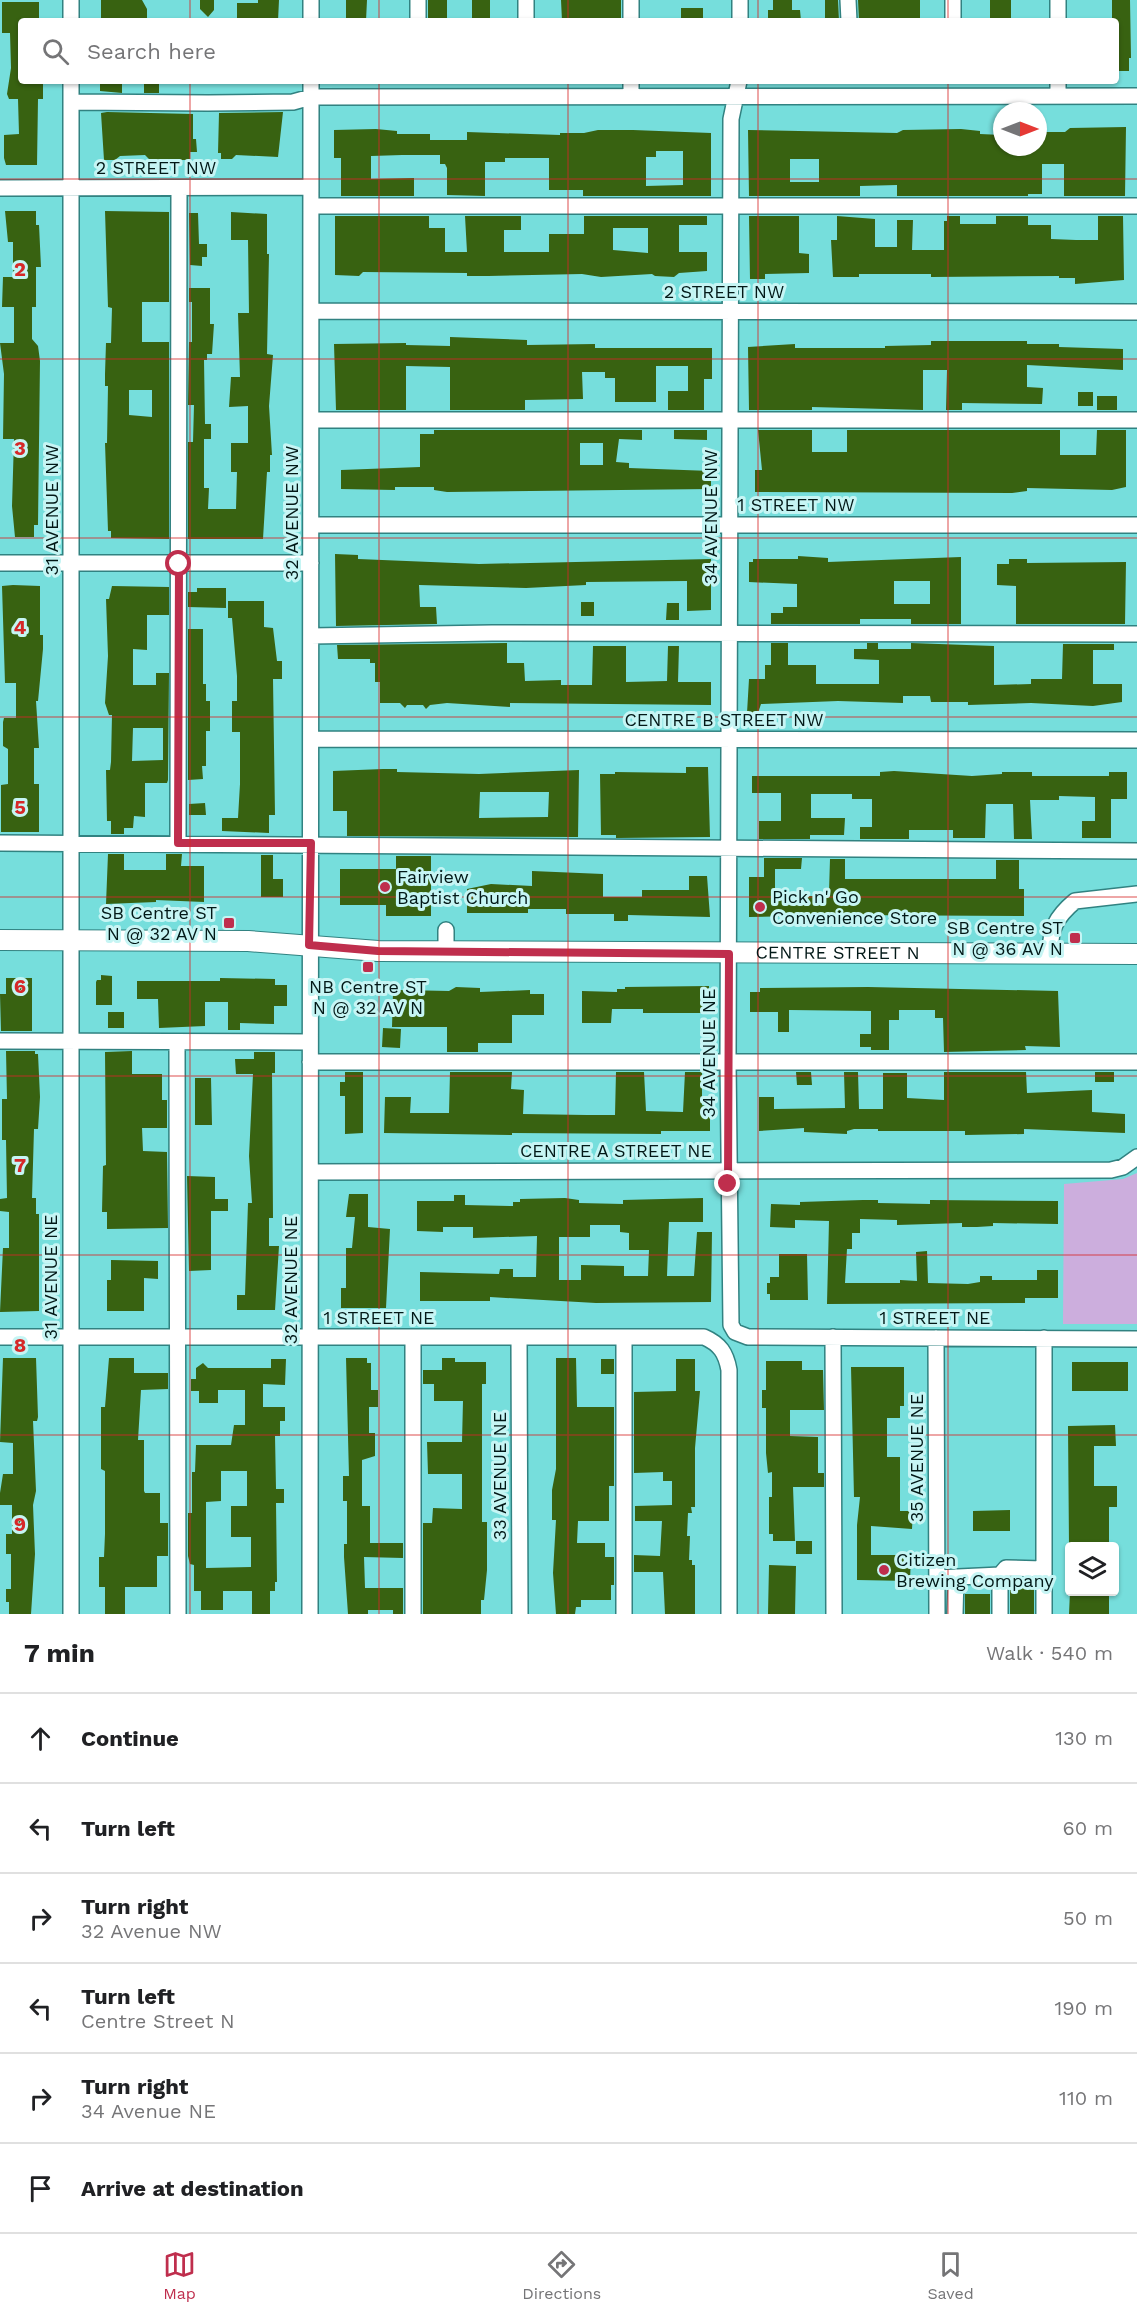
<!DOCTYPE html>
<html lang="en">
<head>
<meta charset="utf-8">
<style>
  :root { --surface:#fff; --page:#f6f6f6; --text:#202124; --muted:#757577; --line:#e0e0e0; --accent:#bf2e4d }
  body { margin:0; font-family:"Work Sans",sans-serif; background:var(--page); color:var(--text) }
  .controls { position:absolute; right:18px; bottom:18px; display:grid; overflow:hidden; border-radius:6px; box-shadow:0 2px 4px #0004 }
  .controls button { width:54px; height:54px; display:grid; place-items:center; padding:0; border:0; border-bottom:2px solid var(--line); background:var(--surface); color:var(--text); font:30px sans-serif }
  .compass { position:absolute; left:993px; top:102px; width:54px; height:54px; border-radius:50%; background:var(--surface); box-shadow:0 2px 4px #0004; rotate:90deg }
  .stop { position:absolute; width:18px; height:18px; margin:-14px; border:4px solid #bf2e4d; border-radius:50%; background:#fff }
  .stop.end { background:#bf2e4d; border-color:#fff; box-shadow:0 2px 6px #0008 }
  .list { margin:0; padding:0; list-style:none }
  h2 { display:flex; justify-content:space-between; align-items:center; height:78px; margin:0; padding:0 24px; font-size:26px }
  h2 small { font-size:20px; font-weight:400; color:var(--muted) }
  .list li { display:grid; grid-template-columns:39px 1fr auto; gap:18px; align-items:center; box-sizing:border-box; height:90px; padding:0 24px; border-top:2px solid var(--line) }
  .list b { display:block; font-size:22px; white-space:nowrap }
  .list p { margin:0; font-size:20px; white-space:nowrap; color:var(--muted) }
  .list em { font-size:20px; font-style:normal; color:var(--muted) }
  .icon { flex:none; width:33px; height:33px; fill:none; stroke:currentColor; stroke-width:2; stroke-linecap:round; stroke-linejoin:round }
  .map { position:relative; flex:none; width:1137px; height:1614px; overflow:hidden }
  .search { position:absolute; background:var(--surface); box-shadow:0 2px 4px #0004; left:18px; right:18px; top:18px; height:66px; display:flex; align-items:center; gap:15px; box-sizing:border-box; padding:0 21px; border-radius:6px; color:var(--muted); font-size:22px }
  .sheet { height:618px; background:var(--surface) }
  nav { display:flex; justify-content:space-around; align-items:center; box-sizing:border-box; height:84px; border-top:2px solid var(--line); background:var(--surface); font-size:16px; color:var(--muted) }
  nav a { display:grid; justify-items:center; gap:3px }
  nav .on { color:var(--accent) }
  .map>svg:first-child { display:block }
</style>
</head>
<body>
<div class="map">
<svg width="1137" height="1614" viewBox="0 0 1137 1614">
  <rect width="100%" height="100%" fill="#76dedc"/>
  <!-- green -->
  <path fill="#ccaedd" d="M1137,1173V1324H1063L1064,1184L1123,1179Z"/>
  <!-- building -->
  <path fill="#386211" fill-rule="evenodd" d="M101,0H142L147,9V20L101,21Z
    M200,0H214V10L208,17L200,9Z
    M258,0H279L278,21H237V3H258Z
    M346,0H367L366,21H346Z
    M428,0H447V21H428Z
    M472,0H490V21H472Z
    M561,0H621V21H562Z
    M773,0H792V10H800L801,21H768V10H773Z
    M825,0H838L839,21H825Z
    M858,0H920V21H859Z
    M990,0H1011V21H990Z
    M1112,0H1130L1131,58H1129V71H1116V21H1112Z
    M2,2H39V21H21V81H43V99H38L37,165H6L4,158V135L19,134L18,99H9L7,94L11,68L10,33H2Z
    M681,8H703V21H681Z
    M100,81H122V93L100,91Z
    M144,81H159V93H144Z
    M107,112L193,114V139H196L197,152H190V160H150L145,155L120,156L115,160H104L101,113Z
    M283,112L278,157L236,155L232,159H221V153H218L219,113Z
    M1126,127L1125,196H1064V164H1042V194H1028V196H897V185L860,186V196H749L748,130L897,133L903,130L961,129L980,131V134L1002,135V147H1040V132H1065L1070,128ZM790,159H819V182H790Z
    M376,129L397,131V134H430V140H467V132L560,135V133H584L598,130H633L711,133V196H583V190H549V158H505V162H485V196L447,195V168L445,164H440V155H402L371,156V179L414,178V196H341V158H334V130ZM656,151H683V185L646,186V157H656Z
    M5,211H36V225H39L41,267H36V307H32V339L38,346L40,361L38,525H34V537H15L12,506L14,439H3L4,374L0,343H14V307H2L3,277H13V242H8Z
    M105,211L169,212V302H142V342H169V539L111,538V531H108L105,443H107L108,386H105V374L106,343H111L112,308L108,307ZM129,390H152V417L129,415Z
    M231,212L267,214V254H269L267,354L273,355L269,406L272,455H270V472H267L263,539H188V442H193L194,405H188L189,342H192V302H189V288H210V324H214L212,354H207V360H204L205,424H211V439H204V488H209L208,509H236L237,472H231V443H248V406L229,407L231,377H240L238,313H249L248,240H231Z
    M189,213H198L199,244H207V257H202V266L190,265Z
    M335,216H429V228H445V252H467L465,216H521V230H504V252H549V234H584V216H707V225H679V252H707V271L679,273L674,277L655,276L652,274L601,277L582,274L488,276H467V273L363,272L359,276L335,275ZM613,228H648V253L613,250Z
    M749,216H799V253L809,254V273L765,274V279H750Z
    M837,216L875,219V247H897V220H913L912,250H944V221H947V216H960V224H996V216H1028V225H1051V239L1076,240H1098V216H1123L1124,280L1075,284V278H1059V276L931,277V274H859V277H833L831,240H837Z
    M450,337L527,340V345L595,344V348H712V379H704V410H668V391H688V366H656V402H615V378H605V372H582L583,399L525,400V410H450V367L406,366V410H336L334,344L406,343V345L450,346Z
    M931,341H1027V344H1059V347L1123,349V370L1027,365V387L1043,388L1042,404L962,403V410H946L947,370H923V410L812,407V410H749L748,347L795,344V348H885V346L931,345Z
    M1078,392H1093V406H1078Z
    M1097,396H1117V410H1097Z
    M434,430H642V440L619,439L616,462L629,463V468L711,471V489L447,492L434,490V487H395V490L341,489V470L420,467V434H434ZM580,443H603V465H580Z
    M674,430H707V440L674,439Z
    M758,430H812V452H847V430H1060V455H1096L1097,430H1126V487L1112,490L1027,488V491L1012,493L755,492V470H762Z
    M335,554L358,555V559L479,564L711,559V610L687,611V581L586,582V585L526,588L419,585L420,607H436L437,624L336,626Z
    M798,556L828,558V562L961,557V624H911V619H860V624H771V613H783V607H797V584L749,582V562H753V559H798ZM894,581H930V604H894Z
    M1009,559H1027V563L1126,562L1125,624H1016V586L997,585V564H1009Z
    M13,585L40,586V635H43V649L38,701H36L39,748H34V784H39V832H1V785L8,784V749L3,746V722L4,718H16V683H5L2,586Z
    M112,586L169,587V615H147V650L133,649V685H156V673H169L168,780L167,783H145V817L134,816L133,828H124V834H111V821H107L106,770H110L111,762L112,715H109L105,703L108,656L106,599H109ZM133,728H163V760L132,761Z
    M197,588H226V608L188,607V592H197Z
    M228,601H264V627L273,628L277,661H282V679H273L275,815H269V833L222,831V818H238L240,784V732H232V701H237V676L232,618H228Z
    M581,602H594V616H581Z
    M667,603H679V620H666Z
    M188,629H203V684H206V701H210V731H206V766H202L203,779L188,780Z
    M507,643V663H524L525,681L561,680V685H592L593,646H626V682L667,681L668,646H679L678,682H711V705L510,703V707L447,703L430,705L426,709L423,705H407L405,708L400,703H380V682H375V663H370V659H338L337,645Z
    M771,643H788V665H816V684H879V660L854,659V649H867V643H878V649H911V643L994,646V685L1031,684V679H1062L1063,644H1114V650H1093V684H1122V702L1093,706L1031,703L968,705V702H931L930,696H903V703L838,701L761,704L758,713H747L749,679H765V665H771Z
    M686,767H708L710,837L616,838V835H601L600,774H615V772L686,773Z
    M383,769H397V772L479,774L579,770L578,837L347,836V811H333V771ZM480,792H549L548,817L479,818Z
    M894,771L972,776L1002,774V772H1032V776H1109V772H1127V799H1111V838H1082V821H1095V797L1059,796V800H1030L1032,839H1014L1013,804H986L985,838H953V830H909V839H860V827H872V799H852V794H811V818H845L844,835H810V839H759V821H781V793H752V776H880V772Z
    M205,803L206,815H189V804Z
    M108,854H124V870H166V854H182L181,866H204V902L156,900V902L106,904Z
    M261,855H273V879H283V897H261Z
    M396,856H431V916H386V905H340V869H396Z
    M764,858H802L801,869H775V896H822V892H829L830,859H845V879H996V860H1019V889H1024V916L844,915V918H795V916L749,917V877H764Z
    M532,871L603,874V897H642V890H689V876H707L710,917L628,915V921H614V914H566V909H528V913H467V889L491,884L532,886Z
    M101,975L112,976V1005H96V982L97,980H101Z
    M6,978H32V1031H1L0,994H6Z
    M220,978L275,979V985H287V1006H274V1024L240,1023V1030H228V1002H205V1026L159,1028L158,999H137V981H220Z
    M709,986V1013H643V1009H612L611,1023H582V991L617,992V989H625V987Z
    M456,987L480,988V992L530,990V994H544V1015H512V1043H478V1052H447V1027H392L393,993H400V990L449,991Z
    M868,987L1058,991L1060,1047L1025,1046L1026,1050L944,1052L943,1018H935V1010H899V1020H889V1050H871V1047H860V1034H871V1011L789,1010V1032H778V1012H750V992H760V988Z
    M108,1012H124V1028H108Z
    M383,1028L401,1029L400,1048L382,1047Z
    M6,1051H35V1054H38L40,1097L38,1129H34L32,1198H36V1214H39V1311L0,1312L3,1248H9V1212L0,1211V1199L7,1198L6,1140H2V1099H7Z
    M132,1051V1074H162V1100H167V1128H142L143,1151L167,1152L168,1228L107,1229V1212H102L103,1166L106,1165L105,1052Z
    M254,1052H275V1073H272L273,1218H269V1246H279L275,1310H237V1295H245L248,1203H252L249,1156L253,1074H236L235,1059H254Z
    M345,1072H363V1133L345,1134V1096H340V1082H345Z
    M450,1072H512L511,1089L524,1090L523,1114L587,1115H615L616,1072H644L646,1111L683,1112L685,1072H702V1105L710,1107V1131H661V1134L512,1133V1135L384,1133L385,1097H411L410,1113H449Z
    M796,1072H811L812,1085H797Z
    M844,1072H858L859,1109H883V1073H907V1098L944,1100V1072H1026L1027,1093L1092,1090V1112L1125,1114V1133L1024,1129V1134L965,1135V1131H878V1129H854L847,1131V1134L804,1132V1128L759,1131V1097H774V1109L845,1108Z
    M1095,1072H1114V1082H1095Z
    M195,1078H211L212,1125H195Z
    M187,1176L215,1177V1199H228V1211H211V1270L189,1271Z
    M349,1194H368V1227L390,1229L386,1308H341V1288H346V1248H352L355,1217H346Z
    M454,1195H465V1205L513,1206V1202H520V1199L565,1198L579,1200V1203L623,1204V1200L703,1198V1222H669L667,1276H694L697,1232H712L711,1302L596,1303L490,1297V1301H420V1272L499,1274L500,1269H513V1277H536L537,1236L473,1238V1227H443V1232L417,1231V1201H454ZM590,1225H620V1232L629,1233V1250H649L648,1276H624V1266L581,1265V1280H559V1237H590Z
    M863,1200H878V1203L930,1204V1200L1058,1201V1224L993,1223V1226L977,1227H962V1223L897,1225V1220L860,1219V1233H852V1249H847L845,1283H900V1280L917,1281L916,1252L927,1251L928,1283L968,1284L980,1282V1276H992V1280H1037V1270H1058V1298H1025V1303L827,1304L829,1221L795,1220V1228L770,1227L771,1204L800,1205V1202Z
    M779,1254H807L808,1300H770V1294H767V1283H770V1277H779Z
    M111,1260L158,1261V1279L144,1278V1311H107V1280H111Z
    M3,1358H36L38,1417L37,1421H33L36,1491L33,1505L35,1554L31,1614H9V1602H6V1589H11V1554H6V1534H12V1505H0V1493L3,1474H13V1443L0,1442Z
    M109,1358H134V1373H168V1389L141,1390L138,1440H144V1491L145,1493H160V1523H168V1556H157V1587H125V1614H105V1587H99V1557H104L105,1534V1471L101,1469V1407H105Z
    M346,1358H367V1363H371V1390H378V1407H369V1433H375V1456L362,1460V1506H370V1543H403V1558L364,1557L365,1588H403V1614H393V1610H368V1614H348L344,1557V1544H347V1501H343V1476H349Z
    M442,1358H455V1362H486V1384H482V1522H487V1570L484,1600H481V1614H423V1523H432L433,1508L462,1509V1474H428L427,1442H462L463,1401H434V1384H423V1370H442Z
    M556,1358H576L577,1407H614V1486H609V1521H578L577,1543H605V1557H614V1585H611V1600H581V1607H576L575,1614H556L553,1573L556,1520H552V1490L556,1469Z
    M271,1359H286L285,1385L263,1384V1407H285V1421H280V1436H275L276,1489H284V1503H276L277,1582H275V1591H270V1614H252V1591H223V1610H201V1591H194V1565L190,1564L188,1556V1513H192V1472H195L196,1445H231L234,1425H245V1390H218V1403H199V1391H191V1379H196V1368L203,1363L208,1368H271ZM221,1471H247V1506H231V1537H251V1567L206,1568V1502L221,1501Z
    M601,1359H614V1374H601Z
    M676,1359H695V1391H700L695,1448V1507H691L692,1513H688L687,1536H690L689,1560H692V1565H695V1614H665L663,1572H634V1555L660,1556L662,1521H635V1506L672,1505V1481H663V1472L634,1473V1392L676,1391Z
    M766,1361H802V1370H823L824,1410H790V1436L818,1437V1473H824V1487H793L795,1541H773V1534H769V1497H772V1472L768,1473L766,1453V1408H762V1390H766Z
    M1072,1362H1128V1391H1072Z
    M851,1367H904V1406H900V1418H887V1457H900V1511H913L912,1529L871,1526V1555H911L910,1581L857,1580V1525L860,1497H854Z
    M1115,1425L1116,1446H1094V1486H1117V1507H1109V1546H1069L1068,1426Z
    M1010,1510V1531H973V1511Z
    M796,1541H812V1554H796Z
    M769,1565L796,1566L795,1614H768Z
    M1010,1578H1034V1614H1010Z
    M1070,1592H1109V1614H1069Z
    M965,1594H990V1614H965Z"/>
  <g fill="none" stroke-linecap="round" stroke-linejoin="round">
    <defs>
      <path id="minor" d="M418,0V21
        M526,0V21
        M631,0V21
        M740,0V21
        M848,0L849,21
        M953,0V21
        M1058,0V21
        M71,21V0
        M311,21V0
        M631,81V96
        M739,81L731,119L728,1061L731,1325L735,1332L748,1337L1137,1339
        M1058,81V96
        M71,102L208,103L293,102L311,97L1137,96
        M0,188L311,187
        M312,206H1137
        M312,311L1137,312
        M312,420H1137
        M311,525H1137
        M0,563H311
        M311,636L492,633L1137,634
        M312,739L1137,740
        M0,843L1137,851
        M178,843L179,188
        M446,930V951
        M1051,954C1049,930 1056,917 1075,901L1137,894
        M0,1041L310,1042
        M177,1042L178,1614
        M310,1062H1137
        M311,1172L1111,1170L1123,1167L1137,1157
        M0,1337H704C720,1344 726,1353 729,1370V1614
        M413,1337V1614
        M519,1337L520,1614
        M624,1337V1614
        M833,1337L834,1614
        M936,1338L937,1614
        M1000,1575L1006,1568L1044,1569
        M937,1578L1000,1575V1614
        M71,1614V81
        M310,1614L311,81
        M955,1614L956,1577
        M1044,1614V1338"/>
      <g id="major">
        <path id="s1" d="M0,940L248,941L378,951L1137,954"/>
      </g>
    </defs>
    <!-- minor casing -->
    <use href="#minor" stroke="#318281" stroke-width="18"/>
    <!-- major casing -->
    <use href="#major" stroke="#318281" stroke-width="22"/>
    <!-- minor -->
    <use href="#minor" stroke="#fff" stroke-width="15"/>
    <!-- major -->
    <use href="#major" stroke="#fff" stroke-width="20"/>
  </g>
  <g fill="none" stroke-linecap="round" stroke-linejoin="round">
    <!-- route -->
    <path stroke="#bf2e4d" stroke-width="8" d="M179,564L178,843H311L309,945L378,951L729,954L728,1184"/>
  </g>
  <!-- grid -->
  <path fill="none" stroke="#d62828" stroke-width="1.5" stroke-opacity="0.55" d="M190,0V21M379,0V21M568,0V21M758,0V21M948,0V21M190,81V1614M379,81V1614M568,81V1614M758,81V1614M948,81V1614M0,179H1137M0,359H1137M0,538H1137M0,717H1137M0,897H1137M0,1076H1137M0,1255H1137M0,1435H1137"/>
  <!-- markers -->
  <g fill="#bf2e4d" stroke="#c6f5f4" stroke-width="2">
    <circle cx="385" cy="887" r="6"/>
    <circle cx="760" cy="907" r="6"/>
    <rect x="223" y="917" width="12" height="12" rx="3"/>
    <rect x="1069" y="932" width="12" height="12" rx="3"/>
    <rect x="362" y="961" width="12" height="12" rx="3"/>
    <circle cx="884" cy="1570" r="6"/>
  </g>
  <g text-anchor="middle" stroke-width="6" stroke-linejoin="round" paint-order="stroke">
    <!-- street labels -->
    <g font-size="18" fill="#021817" stroke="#c6f5f4">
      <text x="156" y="174">2 STREET NW</text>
      <text x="724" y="298">2 STREET NW</text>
      <text x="796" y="511">1 STREET NW</text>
      <text transform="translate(52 510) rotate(-90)" y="6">31 AVENUE NW</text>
      <text transform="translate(292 513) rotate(-90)" y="6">32 AVENUE NW</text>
      <text transform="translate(711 517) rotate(-90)" y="6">34 AVENUE NW</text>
      <text x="724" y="726">CENTRE B STREET NW</text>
      <text dy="6" stroke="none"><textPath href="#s1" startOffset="838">CENTRE STREET N</textPath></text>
      <text transform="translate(709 1053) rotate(-90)" y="6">34 AVENUE NE</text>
      <text x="616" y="1157">CENTRE A STREET NE</text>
      <text transform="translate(51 1277) rotate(-90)" y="6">31 AVENUE NE</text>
      <text transform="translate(291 1280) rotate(-90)" y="6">32 AVENUE NE</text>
      <text x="379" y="1324">1 STREET NE</text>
      <text x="935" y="1324">1 STREET NE</text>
      <text transform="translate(917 1458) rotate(-90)" y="6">35 AVENUE NE</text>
      <text transform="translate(500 1476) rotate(-90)" y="6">33 AVENUE NE</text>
    </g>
    <!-- poi labels -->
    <g font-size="18" fill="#021817" stroke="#c6f5f4" text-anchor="start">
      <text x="397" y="883">Fairview<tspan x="397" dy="21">Baptist Church</tspan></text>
      <text x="772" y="903">Pick n' Go<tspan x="772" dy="21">Convenience Store</tspan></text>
      <text x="217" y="919" text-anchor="end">SB Centre ST<tspan x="217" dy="21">N @ 32 AV N</tspan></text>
      <text x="1063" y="934" text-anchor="end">SB Centre ST<tspan x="1063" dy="21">N @ 36 AV N</tspan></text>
      <text x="368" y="993" text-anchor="middle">NB Centre ST<tspan x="368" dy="21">N @ 32 AV N</tspan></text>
      <text x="896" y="1566">Citizen<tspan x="896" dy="21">Brewing Company</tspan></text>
    </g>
  </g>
  <g font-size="20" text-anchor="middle" font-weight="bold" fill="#d62828" stroke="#c6f5f4" stroke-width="6" stroke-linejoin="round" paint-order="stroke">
    <text x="20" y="276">2</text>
    <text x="20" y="455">3</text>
    <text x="20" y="634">4</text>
    <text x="20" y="814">5</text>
    <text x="20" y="993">6</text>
    <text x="20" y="1172">7</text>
    <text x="20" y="1352">8</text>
    <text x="20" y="1531">9</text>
  </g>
</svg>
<div class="controls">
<button><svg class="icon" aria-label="layers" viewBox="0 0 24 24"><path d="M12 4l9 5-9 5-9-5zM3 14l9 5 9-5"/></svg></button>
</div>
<svg class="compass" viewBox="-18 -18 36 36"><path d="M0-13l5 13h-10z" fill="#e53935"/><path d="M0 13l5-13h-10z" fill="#757577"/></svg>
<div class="stop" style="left:179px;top:564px"></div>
<div class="stop end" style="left:728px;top:1184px"></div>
<div class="search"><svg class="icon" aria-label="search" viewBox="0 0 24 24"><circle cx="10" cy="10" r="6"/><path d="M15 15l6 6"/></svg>Search here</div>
</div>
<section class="sheet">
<h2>7 min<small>Walk · 540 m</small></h2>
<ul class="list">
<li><svg class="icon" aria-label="ahead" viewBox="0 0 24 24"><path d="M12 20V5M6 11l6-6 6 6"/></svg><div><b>Continue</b></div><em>130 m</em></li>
<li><svg class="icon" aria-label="left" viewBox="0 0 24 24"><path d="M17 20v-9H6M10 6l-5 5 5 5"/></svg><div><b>Turn left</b></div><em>60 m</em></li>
<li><svg class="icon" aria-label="right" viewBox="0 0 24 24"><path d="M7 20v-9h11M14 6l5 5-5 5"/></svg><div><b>Turn right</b><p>32 Avenue NW</p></div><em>50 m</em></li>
<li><svg class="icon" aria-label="left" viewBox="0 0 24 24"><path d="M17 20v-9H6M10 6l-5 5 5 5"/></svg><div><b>Turn left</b><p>Centre Street N</p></div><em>190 m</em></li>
<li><svg class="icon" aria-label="right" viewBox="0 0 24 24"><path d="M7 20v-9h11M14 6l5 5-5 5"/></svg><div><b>Turn right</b><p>34 Avenue NE</p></div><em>110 m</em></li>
<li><svg class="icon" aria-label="arrive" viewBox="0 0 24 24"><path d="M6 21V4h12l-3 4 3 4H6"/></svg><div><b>Arrive at destination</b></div></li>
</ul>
</section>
<nav>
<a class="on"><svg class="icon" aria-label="map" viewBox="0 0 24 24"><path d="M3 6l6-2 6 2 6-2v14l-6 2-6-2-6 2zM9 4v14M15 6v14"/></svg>Map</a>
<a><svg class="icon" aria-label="directions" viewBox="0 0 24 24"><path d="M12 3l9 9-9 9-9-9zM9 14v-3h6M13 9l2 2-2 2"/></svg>Directions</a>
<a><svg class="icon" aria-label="saved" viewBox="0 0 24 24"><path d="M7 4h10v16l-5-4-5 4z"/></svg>Saved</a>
</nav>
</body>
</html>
